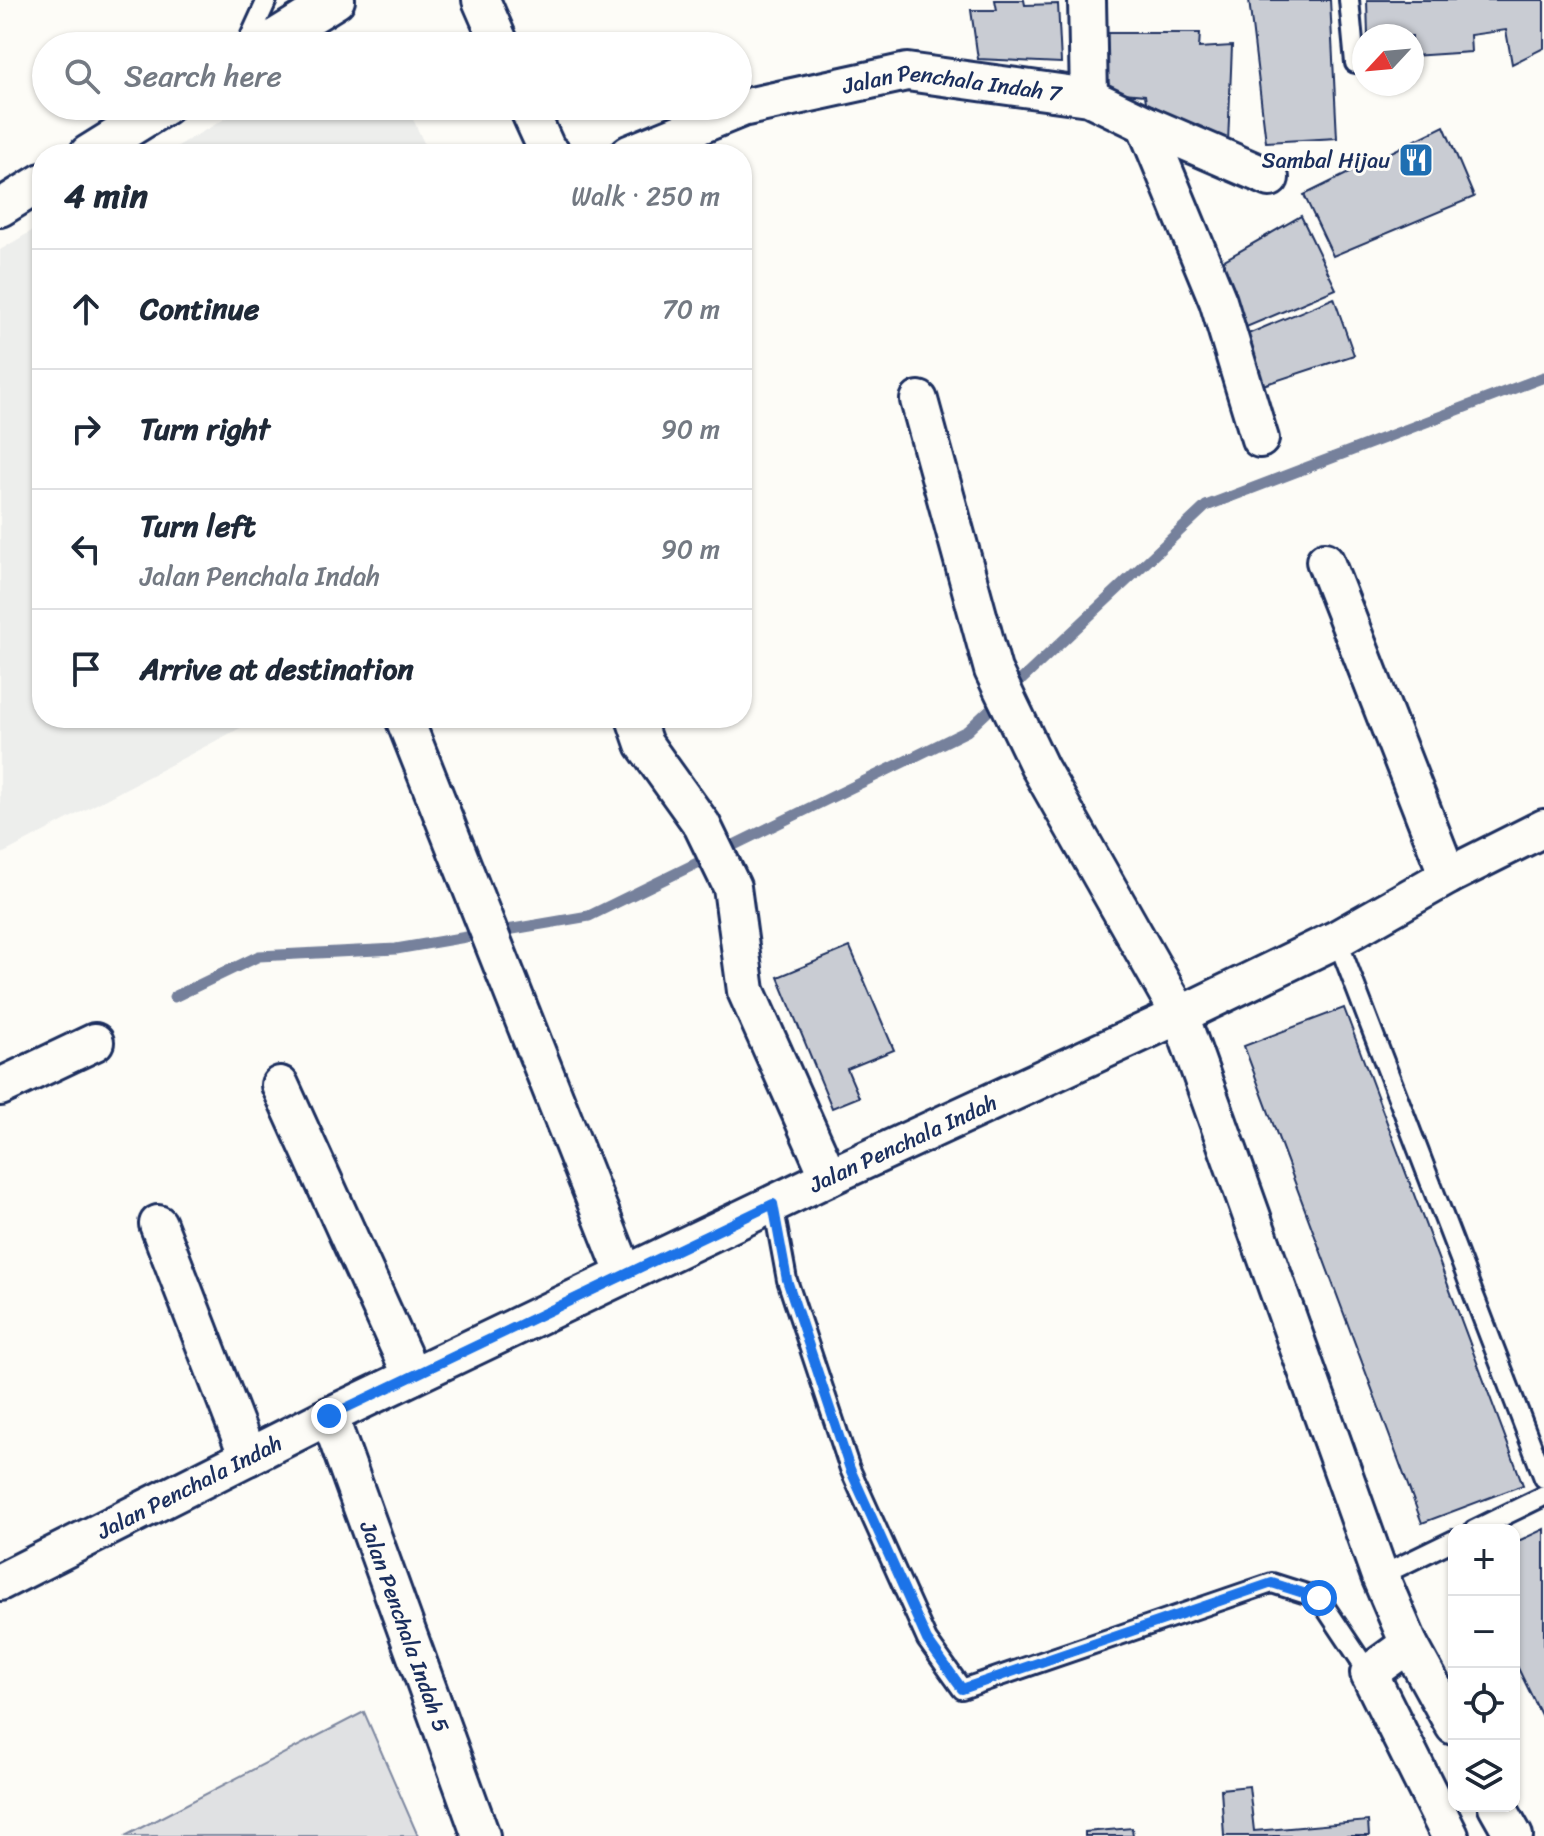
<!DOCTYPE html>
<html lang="en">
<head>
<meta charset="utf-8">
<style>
  :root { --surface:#fff; --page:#f6f6f7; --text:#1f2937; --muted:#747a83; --line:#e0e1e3 }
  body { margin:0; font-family:Sriracha,sans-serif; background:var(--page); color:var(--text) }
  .controls { position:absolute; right:24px; bottom:24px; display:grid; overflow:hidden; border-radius:16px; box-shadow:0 2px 6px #0004 }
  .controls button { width:72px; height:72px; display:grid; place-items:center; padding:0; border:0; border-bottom:2px solid var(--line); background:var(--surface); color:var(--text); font:40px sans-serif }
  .compass { position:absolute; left:1352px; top:24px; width:72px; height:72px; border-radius:50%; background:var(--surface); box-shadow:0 2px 6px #0004; rotate:244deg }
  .stop { position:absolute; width:24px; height:24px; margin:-18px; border:6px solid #1a73e8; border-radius:50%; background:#fff }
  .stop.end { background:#1a73e8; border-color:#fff; box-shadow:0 2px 8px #0008 }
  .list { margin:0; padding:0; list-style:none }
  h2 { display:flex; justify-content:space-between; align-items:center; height:104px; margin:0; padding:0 32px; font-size:34px }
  h2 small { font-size:26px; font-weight:400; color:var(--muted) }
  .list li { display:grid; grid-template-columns:52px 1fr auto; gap:24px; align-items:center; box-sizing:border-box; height:120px; padding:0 32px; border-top:2px solid var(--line) }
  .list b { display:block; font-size:30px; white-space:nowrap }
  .list p { margin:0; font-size:26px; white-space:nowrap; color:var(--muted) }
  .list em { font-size:26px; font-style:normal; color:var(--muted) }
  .icon { flex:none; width:44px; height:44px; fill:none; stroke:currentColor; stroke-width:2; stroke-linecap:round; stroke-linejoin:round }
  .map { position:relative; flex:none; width:1544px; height:1836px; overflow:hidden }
  .search { position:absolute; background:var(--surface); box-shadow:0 2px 6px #0004; left:32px; top:32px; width:720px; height:88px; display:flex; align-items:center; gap:20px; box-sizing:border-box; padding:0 28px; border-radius:44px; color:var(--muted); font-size:30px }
  .panel { position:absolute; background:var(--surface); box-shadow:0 2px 6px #0004; left:32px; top:144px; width:720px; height:584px; border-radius:32px }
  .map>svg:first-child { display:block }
</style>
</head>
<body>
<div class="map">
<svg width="1544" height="1836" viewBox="0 0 1544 1836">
  <rect width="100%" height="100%" fill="#fdfcf7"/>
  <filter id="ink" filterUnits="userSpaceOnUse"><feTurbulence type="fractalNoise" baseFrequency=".0125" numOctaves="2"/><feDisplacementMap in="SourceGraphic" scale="16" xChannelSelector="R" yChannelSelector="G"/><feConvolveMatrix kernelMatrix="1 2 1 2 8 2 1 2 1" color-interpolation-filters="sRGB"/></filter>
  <g filter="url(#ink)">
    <!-- built -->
    <path fill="#edeeec" d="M247,106H407L429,154H164Z
      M42,225V718H259L0,855V250Z"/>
    <!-- green -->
    <path fill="#e0e1e3" stroke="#7e88a0" stroke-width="2" d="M364,1712L418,1836H125Z"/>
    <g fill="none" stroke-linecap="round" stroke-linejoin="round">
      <!-- stream -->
      <path stroke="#76819c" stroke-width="11" d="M174,997L259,956L396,949L589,916L967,731L1206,506L1544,377"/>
    </g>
    <!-- building -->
    <path fill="#c9ccd3" stroke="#1b2f5e" stroke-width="2" d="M995,0H1024L1025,5L1058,4L1061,63L978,59L971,10H997Z
      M1249,0H1330L1337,138L1266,142Z
      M1367,0H1544V48L1512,64L1506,30L1470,35L1471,52L1412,56V36H1368Z
      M1099,33H1200L1199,48L1232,46L1228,143L1148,116L1145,95L1101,91Z
      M1444,126L1474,197L1333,256L1304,195Z
      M1301,216L1336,289L1244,328L1214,266Z
      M1334,298L1354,355L1254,388L1236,339Z
      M850,947L894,1050L847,1069L859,1097L832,1108L778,977Z
      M1344,1008L1523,1485L1422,1523L1244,1046Z
      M1544,1529V1721L1514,1660V1543Z
      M1249,1786L1254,1831L1368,1821L1369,1836H1224L1221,1789Z
      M1132,1828L1133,1836H1085V1832Z"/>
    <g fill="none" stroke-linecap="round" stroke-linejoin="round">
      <defs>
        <path id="lane" d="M1349,0L1355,63
          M246,46L267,0
          M1337,939L1544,1478
          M773,1204L787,1280L850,1469L927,1640L962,1689L1272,1583L1319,1598L1369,1673
          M1474,1530L1544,1496
          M1380,1576L1454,1540"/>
        <g id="street">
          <path d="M481,0L501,46"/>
          <path d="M1087,0L1089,97"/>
          <path d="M262,46L336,0"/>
          <path d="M527,106L548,152L552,154"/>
          <path d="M1145,124L1218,301L1260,439"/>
          <path d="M88,154L165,106"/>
          <path id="s1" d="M629,154L742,108L907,72L1089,97L1145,124L1270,178"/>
          <path d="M0,208L42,182"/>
          <path d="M919,400L993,670L1040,768L1180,1015L1380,1576L1409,1644L1454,1726"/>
          <path d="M1325,561L1448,876"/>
          <path d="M404,718L625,1275"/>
          <path d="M635,718L644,744L702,825L732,887L746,991L829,1177"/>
          <path d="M280,1085L412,1376"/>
          <path d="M0,1087L95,1042"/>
          <path d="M158,1224L248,1457"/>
          <path id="s2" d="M329,1416L481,1836"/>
          <path id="s3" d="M0,1582L329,1416L829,1177L1180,1015L1337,939L1448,876L1544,828"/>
          <path d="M1409,1644L1369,1673L1450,1836"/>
          <path d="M1497,1806L1514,1836"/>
        </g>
      </defs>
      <!-- lane casing -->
      <use href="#lane" stroke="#1b2f5e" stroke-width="24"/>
      <!-- street casing -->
      <use href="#street" stroke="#1b2f5e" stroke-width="42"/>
      <!-- lane -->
      <use href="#lane" stroke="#fdfcf7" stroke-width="18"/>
      <!-- street -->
      <use href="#street" stroke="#fdfcf7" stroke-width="36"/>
    </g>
  </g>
  <g fill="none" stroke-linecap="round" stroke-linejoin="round" filter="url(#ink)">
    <!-- route -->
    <path stroke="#1a73e8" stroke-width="10" d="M329,1416L773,1204L787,1280L850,1469L927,1640L962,1689L1272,1583L1319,1598"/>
  </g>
  <!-- icons -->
  <defs>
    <symbol id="restaurant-square" viewBox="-11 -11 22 22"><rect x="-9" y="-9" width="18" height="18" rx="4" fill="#1f6fb2" stroke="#fdfcf7"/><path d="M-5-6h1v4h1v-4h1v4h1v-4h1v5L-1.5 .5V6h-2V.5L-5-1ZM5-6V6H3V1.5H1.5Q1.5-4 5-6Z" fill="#fff"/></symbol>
  </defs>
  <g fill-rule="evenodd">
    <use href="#restaurant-square" x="1396" y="140" width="40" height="40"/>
  </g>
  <g text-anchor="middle" stroke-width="6" stroke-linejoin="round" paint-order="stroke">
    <!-- street labels -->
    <g font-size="22" fill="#1b2f5e" stroke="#fdfcf7">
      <text dy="8" stroke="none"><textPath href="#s1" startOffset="336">Jalan Penchala Indah 7</textPath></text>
      <text dy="8" stroke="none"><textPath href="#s3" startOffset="1004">Jalan Penchala Indah</textPath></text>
      <text dy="8" stroke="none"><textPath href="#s3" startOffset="212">Jalan Penchala Indah</textPath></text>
      <text dy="8" stroke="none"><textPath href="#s2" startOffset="224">Jalan Penchala Indah 5</textPath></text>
    </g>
    <!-- poi labels -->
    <g font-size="22" fill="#1b2f5e" stroke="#fdfcf7" text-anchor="end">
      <text x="1390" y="168">Sambal Hijau</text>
    </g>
  </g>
</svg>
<div class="controls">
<button>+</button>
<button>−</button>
<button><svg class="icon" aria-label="locate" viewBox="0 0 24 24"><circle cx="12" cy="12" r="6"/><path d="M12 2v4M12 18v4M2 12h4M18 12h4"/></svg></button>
<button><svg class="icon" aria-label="layers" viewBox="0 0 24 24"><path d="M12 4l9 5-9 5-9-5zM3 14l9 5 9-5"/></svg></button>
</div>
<svg class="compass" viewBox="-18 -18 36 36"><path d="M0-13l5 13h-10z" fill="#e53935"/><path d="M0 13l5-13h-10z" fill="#747a83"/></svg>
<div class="stop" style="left:1319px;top:1598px"></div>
<div class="stop end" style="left:329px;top:1416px"></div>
<div class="search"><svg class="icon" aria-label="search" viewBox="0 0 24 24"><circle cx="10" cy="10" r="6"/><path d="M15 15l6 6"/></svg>Search here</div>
<section class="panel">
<h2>4 min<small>Walk · 250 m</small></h2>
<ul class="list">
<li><svg class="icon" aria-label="ahead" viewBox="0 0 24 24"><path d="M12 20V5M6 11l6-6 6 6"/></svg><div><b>Continue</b></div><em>70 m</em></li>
<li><svg class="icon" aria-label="right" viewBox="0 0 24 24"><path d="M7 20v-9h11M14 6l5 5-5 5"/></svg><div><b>Turn right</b></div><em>90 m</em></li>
<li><svg class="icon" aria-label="left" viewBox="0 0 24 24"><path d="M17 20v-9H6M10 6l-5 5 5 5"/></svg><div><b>Turn left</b><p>Jalan Penchala Indah</p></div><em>90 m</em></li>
<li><svg class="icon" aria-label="arrive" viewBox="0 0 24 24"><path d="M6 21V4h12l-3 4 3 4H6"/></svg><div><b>Arrive at destination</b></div></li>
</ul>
</section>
</div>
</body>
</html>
